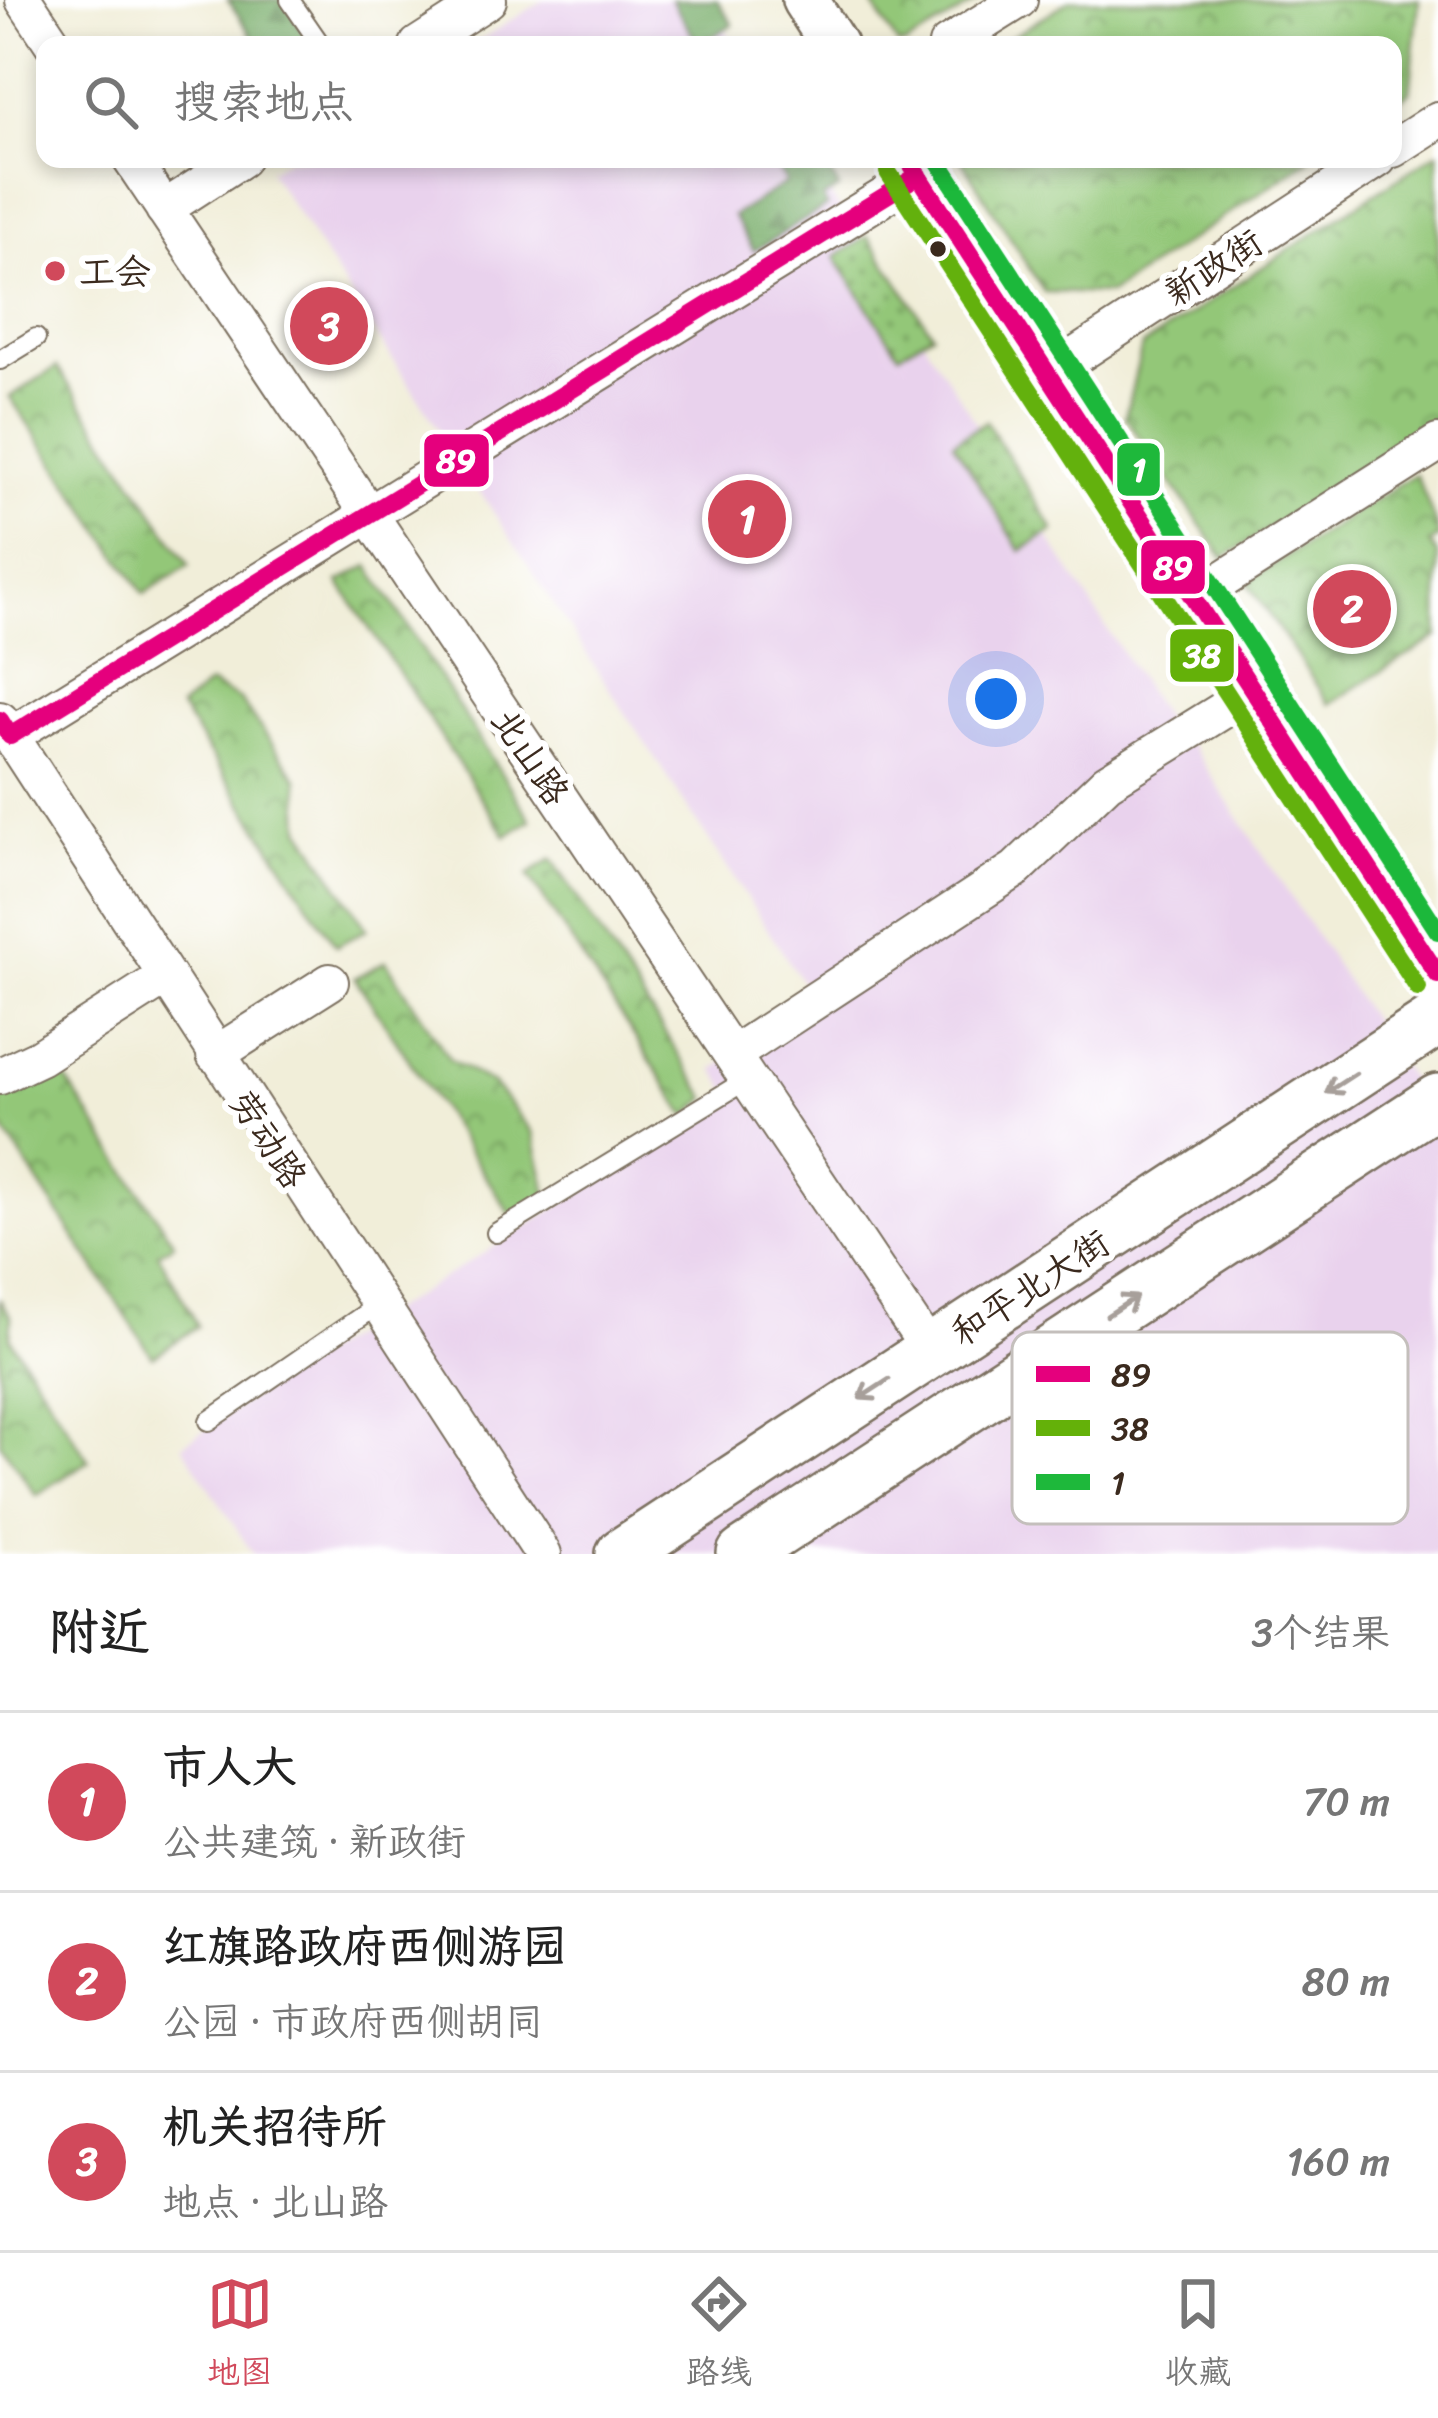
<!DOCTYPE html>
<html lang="zh">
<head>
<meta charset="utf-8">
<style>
  :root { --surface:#fff; --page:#f2f2f2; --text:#222; --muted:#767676; --line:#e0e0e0; --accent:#d1495b }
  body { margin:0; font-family:Sriracha,"LXGW WenKai TC",sans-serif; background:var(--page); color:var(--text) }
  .you { position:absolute; left:996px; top:699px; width:42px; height:42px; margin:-30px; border:9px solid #fff; border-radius:50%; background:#1a73e8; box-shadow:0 0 0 18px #1a73e833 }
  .badge { display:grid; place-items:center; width:78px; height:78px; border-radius:50%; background:var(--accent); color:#fff; font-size:39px; font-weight:700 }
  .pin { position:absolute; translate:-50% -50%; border:6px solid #fff; box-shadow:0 3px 12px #0006 }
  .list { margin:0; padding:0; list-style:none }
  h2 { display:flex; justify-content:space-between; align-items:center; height:156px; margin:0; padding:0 48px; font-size:51px }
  h2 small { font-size:39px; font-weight:400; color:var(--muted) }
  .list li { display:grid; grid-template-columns:78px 1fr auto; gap:36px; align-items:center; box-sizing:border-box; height:180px; padding:0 48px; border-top:3px solid var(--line) }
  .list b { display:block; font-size:45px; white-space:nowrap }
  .list p { margin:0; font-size:39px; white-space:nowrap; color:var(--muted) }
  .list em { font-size:39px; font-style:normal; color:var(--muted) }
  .icon { flex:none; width:66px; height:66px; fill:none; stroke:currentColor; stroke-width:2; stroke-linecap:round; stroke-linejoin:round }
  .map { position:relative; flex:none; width:1438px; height:1554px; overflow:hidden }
  .search { position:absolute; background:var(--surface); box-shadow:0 6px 18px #0003; left:36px; right:36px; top:36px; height:132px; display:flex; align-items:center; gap:30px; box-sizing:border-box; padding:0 42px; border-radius:24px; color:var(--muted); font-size:45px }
  .sheet { height:696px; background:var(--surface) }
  nav { display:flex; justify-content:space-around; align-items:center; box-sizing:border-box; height:168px; border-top:3px solid var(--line); background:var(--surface); font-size:33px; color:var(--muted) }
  nav a { display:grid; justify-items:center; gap:6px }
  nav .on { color:var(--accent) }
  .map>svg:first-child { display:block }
</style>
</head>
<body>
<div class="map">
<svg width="1438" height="1554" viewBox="0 0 1438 1554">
  <defs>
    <pattern id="grass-dots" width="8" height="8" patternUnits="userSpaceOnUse" patternTransform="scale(3)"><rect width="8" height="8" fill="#93c778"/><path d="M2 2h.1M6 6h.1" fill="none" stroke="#79a262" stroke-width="1.8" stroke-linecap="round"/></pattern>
    <pattern id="forest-firs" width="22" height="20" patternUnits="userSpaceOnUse" patternTransform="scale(3)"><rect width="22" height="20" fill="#76ac68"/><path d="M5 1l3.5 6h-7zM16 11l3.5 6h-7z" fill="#628c55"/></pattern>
    <pattern id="park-crowns" width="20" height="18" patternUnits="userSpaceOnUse" patternTransform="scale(3)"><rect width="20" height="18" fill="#93c778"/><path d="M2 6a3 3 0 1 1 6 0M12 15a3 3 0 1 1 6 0" fill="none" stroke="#79a262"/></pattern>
  </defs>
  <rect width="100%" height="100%" fill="#fff"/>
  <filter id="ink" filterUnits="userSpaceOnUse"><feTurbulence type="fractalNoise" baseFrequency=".00833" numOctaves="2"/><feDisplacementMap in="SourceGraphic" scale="24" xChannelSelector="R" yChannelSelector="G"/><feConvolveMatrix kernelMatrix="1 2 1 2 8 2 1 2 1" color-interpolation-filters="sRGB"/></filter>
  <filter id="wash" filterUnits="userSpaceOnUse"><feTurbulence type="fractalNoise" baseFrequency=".004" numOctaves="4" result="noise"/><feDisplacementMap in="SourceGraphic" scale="48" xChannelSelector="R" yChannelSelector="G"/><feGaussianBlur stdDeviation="2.7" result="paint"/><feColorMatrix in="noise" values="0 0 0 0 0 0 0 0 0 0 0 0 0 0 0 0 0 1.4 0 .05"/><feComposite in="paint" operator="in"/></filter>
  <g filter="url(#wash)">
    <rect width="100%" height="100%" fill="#f1eed9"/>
    <!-- built -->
    <path fill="#e9d2ed" d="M544,0H707L735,45H472Z
      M288,159H808L1169,726L1023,849L810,994L269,171Z
      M1189,742L1438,1121V1554H253L182,1445L273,1384L733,1098L714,1069L1018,876L1106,792Z"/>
    <!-- grass -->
    <path fill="url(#grass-dots)" stroke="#67784b" stroke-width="3" d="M868,236L932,333L899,354L835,257Z
      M986,421L1054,530L1021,551L953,442Z"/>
    <!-- forest -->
    <path fill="url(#forest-firs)" stroke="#586b43" stroke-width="3" d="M228,0H282L312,45H258Z
      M671,0H717L733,24L699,45Z
      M772,159H821L839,188L823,198L827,206L754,251L733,216L786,183Z"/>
    <!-- park -->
    <path fill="url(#park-crowns)" stroke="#67784b" stroke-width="3" d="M870,0H980L906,45H898Z
      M1070,0H1419L1410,92L1393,103V45H999Z
      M1438,152V418L1224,558L1125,417L1142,346Z
      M961,159H1310L1109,294L1044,292Z
      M57,367L189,565L144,594L10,397Z
      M1415,474C1421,486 1438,526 1438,538L1430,543L1438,555V637L1329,704L1247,582Z
      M369,566L531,820L506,836L339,582Z
      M209,684L240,700L298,779L301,828L367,929L336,946L180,708Z
      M552,859L707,1098L687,1116L528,875Z
      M386,961L450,1060L494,1085L533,1133L548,1195L513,1218L355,978Z
      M54,1061L174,1243L158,1253L198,1326L153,1357L0,1124V1092Z
      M0,1300L11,1317L10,1338L89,1461L36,1495L0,1442Z"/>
  </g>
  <g filter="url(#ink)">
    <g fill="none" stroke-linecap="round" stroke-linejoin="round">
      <defs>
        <path id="service" d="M290,0L321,45
          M0,360L36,338
          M496,1233L748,1079
          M209,1421L378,1305"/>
        <path id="minor" d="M24,0L54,45
          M418,45L488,0
          M947,45L1019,0
          M1393,149L1438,120
          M131,159L931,1352
          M164,209L241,159
          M1048,374L1378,159
          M1194,598L1438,443
          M0,720L543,1554
          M10,736L919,175
          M215,1055L330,982
          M732,1055L1016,869L1107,782L1254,691
          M0,1076L40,1057L165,977"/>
        <path id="tertiary" d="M805,0L834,45
          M908,159L1438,975"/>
        <path id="secondary" d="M622,1554L1438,1019
          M743,1554L1438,1100"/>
      </defs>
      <!-- service casing -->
      <use href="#service" stroke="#7b6f5f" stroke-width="22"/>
      <!-- minor casing -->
      <use href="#minor" stroke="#7b6f5f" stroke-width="40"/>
      <!-- tertiary casing -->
      <use href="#tertiary" stroke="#7b6f5f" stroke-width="50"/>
      <!-- secondary casing -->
      <use href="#secondary" stroke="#7b6f5f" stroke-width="56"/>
      <!-- service -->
      <use href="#service" stroke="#fff" stroke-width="18"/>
      <!-- minor -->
      <use href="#minor" stroke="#fff" stroke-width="36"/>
      <!-- tertiary -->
      <use href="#tertiary" stroke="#fff" stroke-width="45"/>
      <!-- secondary -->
      <use href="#secondary" stroke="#fff" stroke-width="51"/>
      <defs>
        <path id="bus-1" d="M908,159L1438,975
          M0,720L10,736L919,175"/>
        <path id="bus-2" d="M888,172L1418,988"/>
        <path id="bus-3" d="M937,159L1438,931"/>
      </defs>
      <!-- bus-1 casing -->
      <use href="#bus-1" stroke="#fff" stroke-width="27"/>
      <!-- bus-2 casing -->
      <use href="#bus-2" stroke="#fff" stroke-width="27"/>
      <!-- bus-3 casing -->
      <use href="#bus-3" stroke="#fff" stroke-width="27"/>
      <!-- bus-1 -->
      <use href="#bus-1" stroke="#e5007d" stroke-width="18"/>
      <!-- bus-2 -->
      <use href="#bus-2" stroke="#64b109" stroke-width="18"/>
      <!-- bus-3 -->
      <use href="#bus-3" stroke="#1eb83b" stroke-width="18"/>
    </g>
    <!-- one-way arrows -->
    <defs><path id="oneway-shaft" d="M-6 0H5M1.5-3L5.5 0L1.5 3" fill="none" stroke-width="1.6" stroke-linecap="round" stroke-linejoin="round" transform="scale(3)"/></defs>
    <g stroke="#a79f9a">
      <use href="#oneway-shaft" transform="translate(1341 1083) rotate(147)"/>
      <use href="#oneway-shaft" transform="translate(1122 1306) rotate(-33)"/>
      <use href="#oneway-shaft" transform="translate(874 1389) rotate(147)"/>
    </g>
  </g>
  <!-- markers -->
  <circle fill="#3b2a1e" stroke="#fff" stroke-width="4.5" cx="938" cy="249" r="10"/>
  <circle fill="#d1495b" stroke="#fff" stroke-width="4.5" cx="55" cy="271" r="12"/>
  <g text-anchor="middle" stroke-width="12" stroke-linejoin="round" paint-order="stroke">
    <!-- street labels -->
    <g font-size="36" fill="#3b2a1e" stroke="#fff">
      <text transform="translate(1213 267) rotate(-33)" y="13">新政街</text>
      <text transform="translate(531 756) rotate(56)" y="13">北山路</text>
      <text transform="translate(269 1139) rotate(57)" y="13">劳动路</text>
      <text transform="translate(1030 1287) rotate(-33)" y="13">和平北大街</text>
    </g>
    <!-- poi labels -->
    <g font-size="36" fill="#3b2a1e" stroke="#fff" text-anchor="start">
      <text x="79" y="284">工会</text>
    </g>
  </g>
  <!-- legend -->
  <rect x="1012" y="1332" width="396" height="192" rx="18" fill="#fff" stroke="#c4bfbc" stroke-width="3"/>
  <rect x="1036" y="1366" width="54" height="16" fill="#e5007d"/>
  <rect x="1036" y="1420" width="54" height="16" fill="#64b109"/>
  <rect x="1036" y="1474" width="54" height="16" fill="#1eb83b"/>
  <g font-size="33" fill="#3b2a1e">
    <text x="1111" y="1386">89</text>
    <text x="1111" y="1440">38</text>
    <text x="1111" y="1494">1</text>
  </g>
  <g stroke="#fff" stroke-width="4.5">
    <rect x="422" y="432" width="69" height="57" rx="12" fill="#e5007d"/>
    <rect x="1115" y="441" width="47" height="57" rx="12" fill="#1eb83b"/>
    <rect x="1139" y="538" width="68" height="58" rx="12" fill="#e5007d"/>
    <rect x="1168" y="627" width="68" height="57" rx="12" fill="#64b109"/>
  </g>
  <g font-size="33" text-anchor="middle" font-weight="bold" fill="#fff">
    <text x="456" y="472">89</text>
    <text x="1139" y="481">1</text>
    <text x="1173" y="579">89</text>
    <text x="1202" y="667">38</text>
  </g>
</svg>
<div class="you"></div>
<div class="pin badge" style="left:747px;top:519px">1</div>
<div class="pin badge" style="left:1352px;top:609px">2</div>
<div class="pin badge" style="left:329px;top:326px">3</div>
<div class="search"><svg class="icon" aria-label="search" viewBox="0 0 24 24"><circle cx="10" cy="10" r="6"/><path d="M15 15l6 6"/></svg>搜索地点</div>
</div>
<section class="sheet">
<h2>附近<small>3个结果</small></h2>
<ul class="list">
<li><span class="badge">1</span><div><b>市人大</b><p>公共建筑 · 新政街</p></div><em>70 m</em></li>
<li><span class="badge">2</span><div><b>红旗路政府西侧游园</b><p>公园 · 市政府西侧胡同</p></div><em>80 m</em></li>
<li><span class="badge">3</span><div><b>机关招待所</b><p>地点 · 北山路</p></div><em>160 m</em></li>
</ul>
</section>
<nav>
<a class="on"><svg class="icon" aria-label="map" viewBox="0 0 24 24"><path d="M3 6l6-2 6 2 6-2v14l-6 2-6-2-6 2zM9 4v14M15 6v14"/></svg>地图</a>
<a><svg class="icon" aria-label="directions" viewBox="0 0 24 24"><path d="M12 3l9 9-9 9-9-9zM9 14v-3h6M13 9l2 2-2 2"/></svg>路线</a>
<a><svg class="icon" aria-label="saved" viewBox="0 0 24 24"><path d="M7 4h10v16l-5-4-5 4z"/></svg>收藏</a>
</nav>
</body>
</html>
